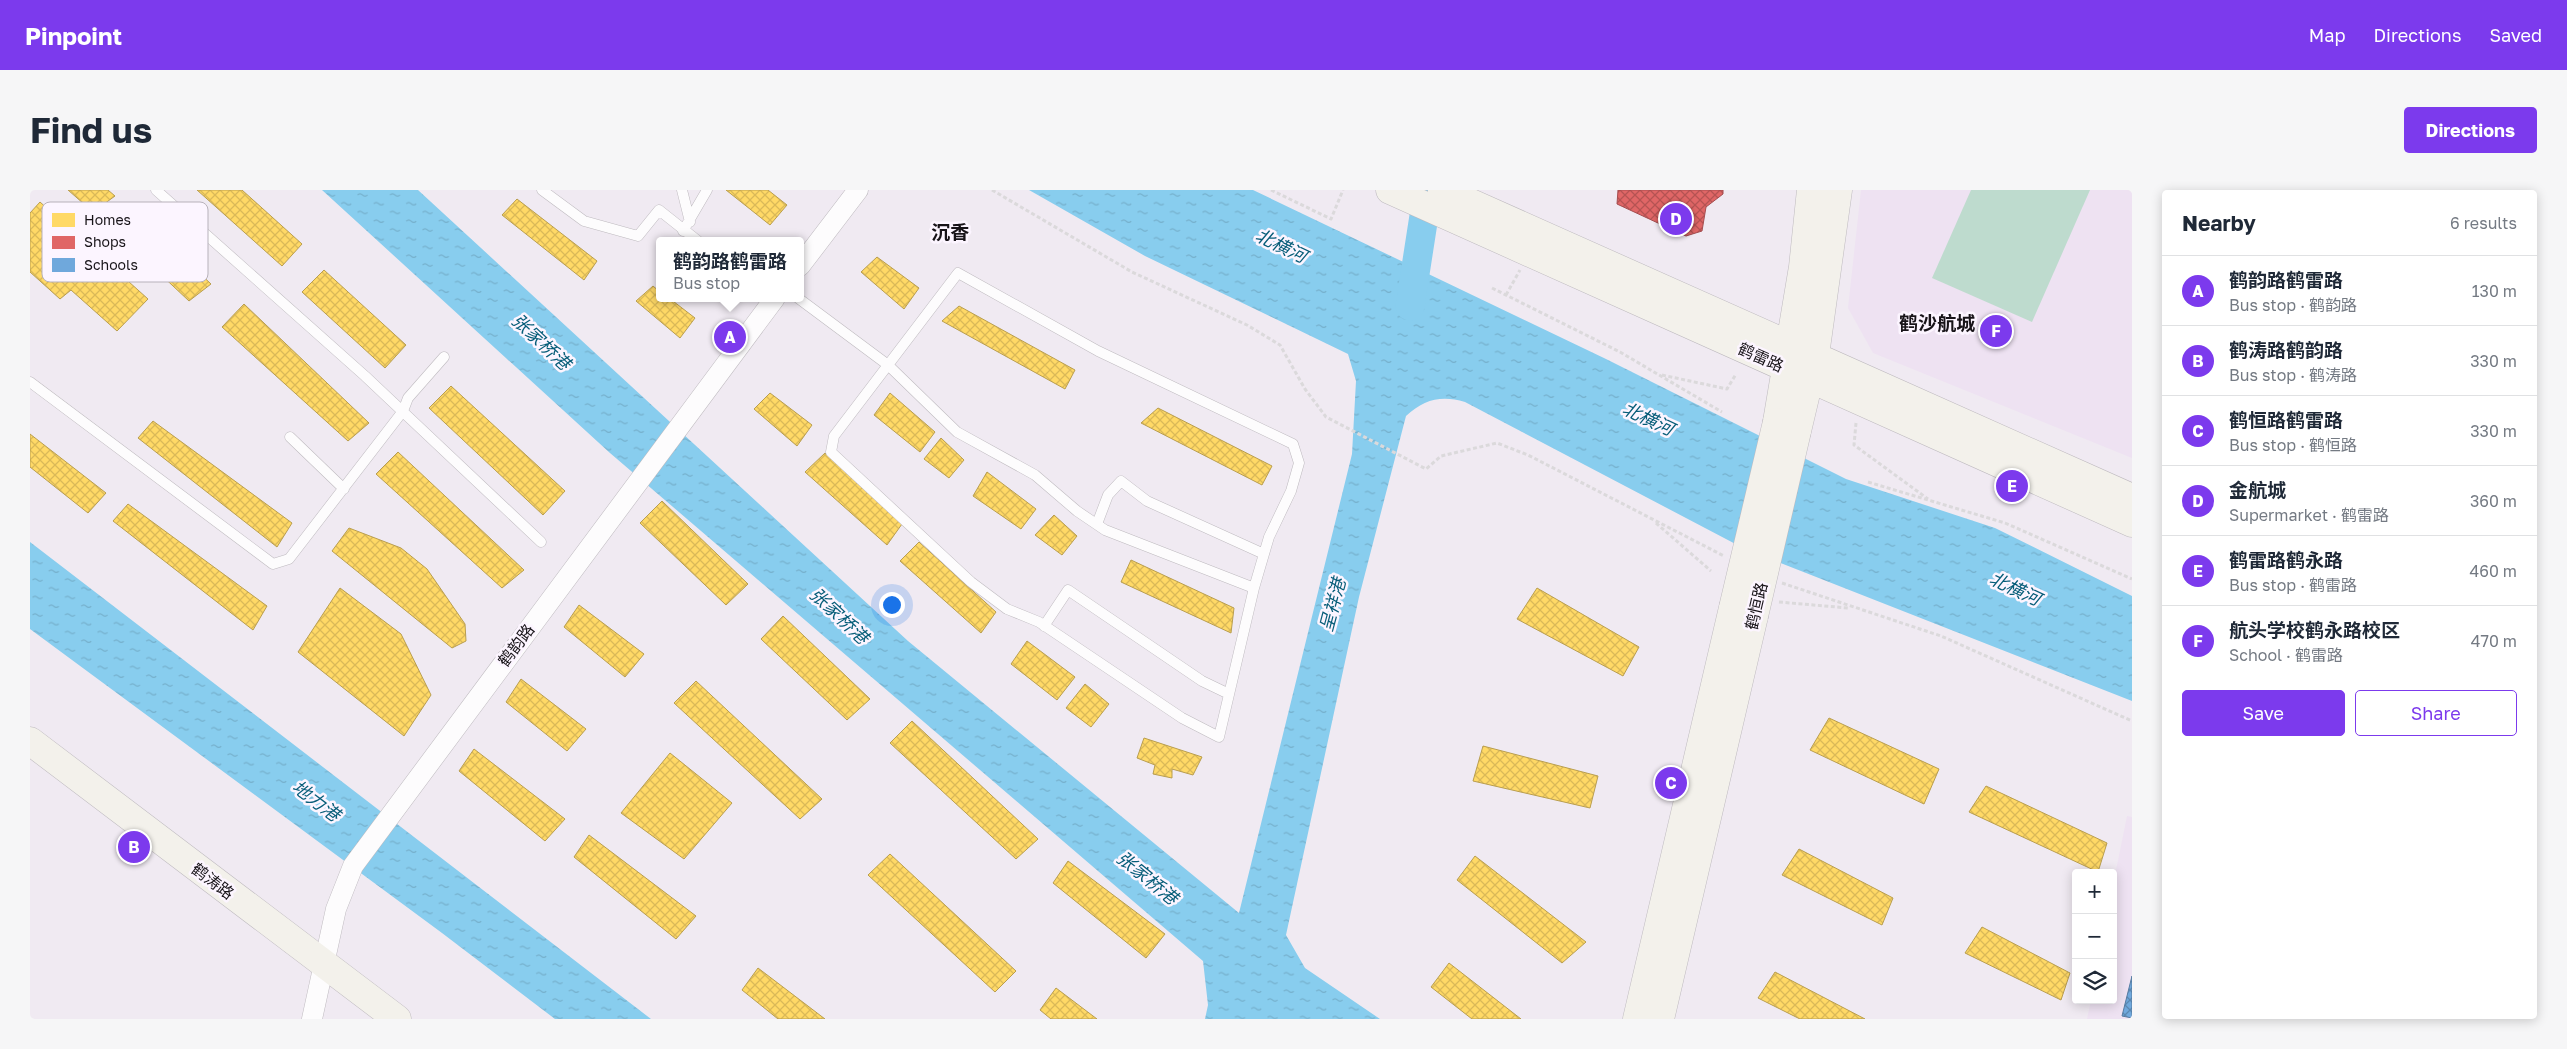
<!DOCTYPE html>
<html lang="en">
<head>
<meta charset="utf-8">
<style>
  :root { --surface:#fff; --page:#f6f6f7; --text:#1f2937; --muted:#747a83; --line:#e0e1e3; --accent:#7c3aed }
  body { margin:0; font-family:"Golos Text","Noto Sans SC",sans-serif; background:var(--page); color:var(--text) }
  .controls { position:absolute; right:15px; bottom:15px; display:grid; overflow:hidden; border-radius:5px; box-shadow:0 2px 12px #0003 }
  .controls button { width:45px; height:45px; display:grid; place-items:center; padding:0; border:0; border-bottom:1px solid var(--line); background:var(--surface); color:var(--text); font:25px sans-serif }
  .you { position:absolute; left:861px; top:414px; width:18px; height:18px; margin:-12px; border:4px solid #fff; border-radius:50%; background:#1a73e8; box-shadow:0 0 0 8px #1a73e833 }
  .badge { display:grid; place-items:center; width:32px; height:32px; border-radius:50%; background:var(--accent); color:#fff; font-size:16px; font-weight:700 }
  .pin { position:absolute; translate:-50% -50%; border:2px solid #fff; box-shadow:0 1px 5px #0006 }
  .popup { position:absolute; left:626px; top:47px; width:148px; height:65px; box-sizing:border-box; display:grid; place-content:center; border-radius:5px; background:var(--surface); filter:drop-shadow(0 1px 4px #0005); font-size:16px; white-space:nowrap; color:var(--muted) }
  .popup b { font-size:19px; color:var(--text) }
  .popup::after { content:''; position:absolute; left:50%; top:100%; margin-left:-10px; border:10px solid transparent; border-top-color:var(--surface) }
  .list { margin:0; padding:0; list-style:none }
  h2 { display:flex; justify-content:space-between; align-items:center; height:65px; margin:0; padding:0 20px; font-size:21px }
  h2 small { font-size:16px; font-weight:400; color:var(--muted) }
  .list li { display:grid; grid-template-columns:32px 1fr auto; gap:15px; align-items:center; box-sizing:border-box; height:70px; padding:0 20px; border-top:1px solid var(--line) }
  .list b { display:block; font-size:19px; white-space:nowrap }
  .list p { margin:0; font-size:16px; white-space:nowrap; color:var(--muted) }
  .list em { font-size:16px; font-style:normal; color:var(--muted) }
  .actions { display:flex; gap:10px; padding:15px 20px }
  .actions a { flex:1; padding:11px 0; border:1px solid var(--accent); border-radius:5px; text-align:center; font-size:18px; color:var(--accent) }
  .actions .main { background:var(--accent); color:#fff }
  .icon { flex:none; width:28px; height:28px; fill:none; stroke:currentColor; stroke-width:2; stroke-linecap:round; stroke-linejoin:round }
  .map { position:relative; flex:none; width:2102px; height:829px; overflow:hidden; border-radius:5px }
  header { display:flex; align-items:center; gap:30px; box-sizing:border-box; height:70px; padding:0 25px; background:var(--accent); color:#fff }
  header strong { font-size:24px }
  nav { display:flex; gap:28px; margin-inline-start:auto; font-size:18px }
  .intro { display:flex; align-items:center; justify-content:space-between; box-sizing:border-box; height:120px; padding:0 30px }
  h1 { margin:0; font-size:35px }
  .button { padding:12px 22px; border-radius:5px; background:var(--accent); color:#fff; font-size:18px; font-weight:700 }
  main { display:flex; gap:30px; padding:0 30px }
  aside { flex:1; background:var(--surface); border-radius:5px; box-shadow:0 2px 12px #0003 }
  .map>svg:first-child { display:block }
</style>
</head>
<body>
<header>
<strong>Pinpoint</strong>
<nav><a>Map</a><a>Directions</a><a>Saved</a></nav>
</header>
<div class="intro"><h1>Find us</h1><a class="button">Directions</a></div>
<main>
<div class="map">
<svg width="2102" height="829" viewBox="0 0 2102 829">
  <defs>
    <pattern id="water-ripples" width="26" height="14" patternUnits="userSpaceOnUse" patternTransform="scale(1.25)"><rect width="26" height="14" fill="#88cdee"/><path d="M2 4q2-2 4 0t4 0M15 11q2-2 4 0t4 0" fill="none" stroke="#75afcb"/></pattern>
    <pattern id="homes-cross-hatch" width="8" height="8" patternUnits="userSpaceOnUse" patternTransform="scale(1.25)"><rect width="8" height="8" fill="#ffd966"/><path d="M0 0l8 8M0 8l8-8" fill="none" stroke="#dab958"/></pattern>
    <pattern id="shops-cross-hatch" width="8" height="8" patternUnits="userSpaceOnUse" patternTransform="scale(1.25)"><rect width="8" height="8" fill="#e06666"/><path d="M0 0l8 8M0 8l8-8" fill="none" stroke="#b55353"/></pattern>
    <pattern id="schools-cross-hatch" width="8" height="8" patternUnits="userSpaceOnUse" patternTransform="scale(1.25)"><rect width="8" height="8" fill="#6fa8dc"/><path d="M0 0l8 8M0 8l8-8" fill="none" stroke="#5a88b1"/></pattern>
  </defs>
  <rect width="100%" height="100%" fill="#f0eaf2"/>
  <!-- built -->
  <path fill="#eee2f2" d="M1831,0H2102V268L1843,163L1818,118Z
    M2097,626L2102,627V829H2057L2061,810H2083V695Z"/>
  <!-- pitch -->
  <path fill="#bedbce" d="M1941,0H2060L2002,132L1902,88Z"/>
  <!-- water -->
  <path fill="url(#water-ripples)" d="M292,0H388L878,451L1209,723L1322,264L1326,191L1318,164L1115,66L999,0H1223L1576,169L1816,289L1965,338L2102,406V511L1715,359L1435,212C1412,205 1394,209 1376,226L1329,407L1256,745L1275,778L1350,829H1175L1178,815L1173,771L580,263Z
    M0,352L621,829H525L412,743L0,439Z"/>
  <!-- homes -->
  <path fill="url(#homes-cross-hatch)" stroke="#b99e4f" d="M38,0H78L85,6L63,22Z
    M167,0H212L272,54L252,76Z
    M696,0H738L757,15L740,35Z
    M487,9L567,71L554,90L472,25Z
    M10,12L118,109L87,141L41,100L30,109L0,82V23Z
    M112,29L181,94L159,111L94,50Z
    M847,67L889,98L874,119L831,82Z
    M294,80L376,155L355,178L272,102Z
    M623,96L630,102V108H639L665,128L650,148L606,111Z
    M214,114L339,233L318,251L192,137Z
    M929,116L1045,180L1035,199L912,131Z
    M421,196L535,301L513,325L399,218Z
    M740,203L782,235L767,256L724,219Z
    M860,203L905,242L890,262L844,225Z
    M1128,218L1242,276L1232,295L1111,233Z
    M123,231L262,333L247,357L108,248Z
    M0,244L76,303L58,323L0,277Z
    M911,248L934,270L919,288L894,269Z
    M368,262L494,380L472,398L346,284Z
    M795,263L872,334L857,355L775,282Z
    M957,282L1006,319L991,339L943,306Z
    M632,311L718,394L696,415L610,333Z
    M98,314L237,416L223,440L83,331Z
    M1024,325L1047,346L1032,365L1005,345Z
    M319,338L371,358L397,379L435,434L436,451L422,458L302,361Z
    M889,352L966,422L951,443L870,371Z
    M1101,370L1204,418L1201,443L1091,392Z
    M310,398L371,444L401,505L374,546L268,462Z
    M1507,398L1609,457L1593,486L1487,429Z
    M549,415L614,464L595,487L534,437Z
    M753,426L840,509L817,530L731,449Z
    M997,451L1045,487L1027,510L981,474Z
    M491,489L556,539L537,561L476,512Z
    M666,491L792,609L770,629L644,513Z
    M1055,494L1079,514L1061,537L1036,518Z
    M1799,528L1909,579L1894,614L1780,560Z
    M882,531L1008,649L986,669L860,553Z
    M1114,548L1172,567L1163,585L1142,579V588L1123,584L1125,575L1107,568Z
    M1453,556L1568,586L1560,618L1443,591Z
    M444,559L535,629L515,651L429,581Z
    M640,563L702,613L654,669L591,623Z
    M1956,596L2077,653L2068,682L1939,622Z
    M559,645L666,726L646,749L544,667Z
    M1769,659L1863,708L1852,735L1752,685Z
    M860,664L986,781L965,802L838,685Z
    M1445,666L1556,752L1532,773L1427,690Z
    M1038,671L1135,744L1116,768L1023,693Z
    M1952,737L2040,783L2031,810L1935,763Z
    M1419,773L1491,829H1442L1401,797Z
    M728,778L795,829H748L712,800Z
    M1745,782L1835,829H1770L1728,808Z
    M1026,798L1067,829H1021L1010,820Z"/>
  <!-- shops -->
  <path fill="url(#shops-cross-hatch)" stroke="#a44d4f" d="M1588,0H1693V4L1676,17L1672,41L1656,46L1587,14Z"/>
  <!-- schools -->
  <path fill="url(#schools-cross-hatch)" stroke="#557ba1" d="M2102,786V828L2092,826Z"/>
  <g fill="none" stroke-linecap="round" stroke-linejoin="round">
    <!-- river -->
    <path stroke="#88cdee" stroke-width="29" d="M1380,116L1398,0"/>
    <defs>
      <path id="lane" d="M126,0L335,186L511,352
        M512,0L554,31L608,46L629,20L668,51
        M652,0L660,32
        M653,41L677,0
        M928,83L1068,161L1263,254L1269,273L1261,301L1239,347L1224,398L1189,547L1152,528L1009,432L977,419L941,392L801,262L804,246Z
        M768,108L858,175L927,242L1005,285L1047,321L1075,340L1224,398
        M0,192L243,374L259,369L373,221L378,208L414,167
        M260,247L314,299
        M1067,334L1078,305L1091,291L1117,311L1234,364
        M1014,436L1038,400L1172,491L1199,504"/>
      <path id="street" d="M770,76L828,0
        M282,829L306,719L323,676L745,108"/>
      <path id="secondary" d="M1360,0L2102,333
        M1412,0L2102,308
        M1747,232L1773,77L1781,0
        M1767,241L1785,165L1808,0
        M0,551L367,829
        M1607,829L1703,418
        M1630,829L1724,426"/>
    </defs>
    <!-- lane casing -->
    <use href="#lane" stroke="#bebabf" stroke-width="11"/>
    <!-- street casing -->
    <use href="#street" stroke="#bebabf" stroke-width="21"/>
    <!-- secondary casing -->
    <use href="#secondary" stroke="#bebabf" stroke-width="29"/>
    <!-- path -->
    <path stroke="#dbd9db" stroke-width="3" stroke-dasharray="4 2.5" stroke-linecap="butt" d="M962,0L1102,82L1217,135L1250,155L1275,199L1296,227L1396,279L1411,266L1467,253L1498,265L1694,366
      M1241,0L1301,29L1313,0
      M1462,98L1590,162L1692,222
      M1476,105L1490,80
      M1632,185L1697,199L1706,184
      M1826,233L1824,255L1898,309
      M1838,292L1975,333L2102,389
      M1626,333L1681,381
      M1752,393L1911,446L2102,531
      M1749,412L1818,418"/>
    <!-- lane -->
    <use href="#lane" stroke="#fdfcfd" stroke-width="10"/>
    <!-- street -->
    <use href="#street" stroke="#fdfcfd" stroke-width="20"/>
    <!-- secondary -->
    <use href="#secondary" stroke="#f3f1eb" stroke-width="28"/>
    <defs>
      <path id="secondary-bridge" d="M1703,418L1747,232
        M1724,426L1767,241"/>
    </defs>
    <!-- secondary-bridge casing -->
    <use href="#secondary-bridge" stroke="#bebabf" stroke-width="29" stroke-linecap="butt"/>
    <!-- secondary-bridge -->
    <use href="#secondary-bridge" stroke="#f3f1eb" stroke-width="28"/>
  </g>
  <g text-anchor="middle" stroke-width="5" stroke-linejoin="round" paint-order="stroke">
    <!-- street labels -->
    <g font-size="16" fill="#171318" stroke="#fcf5ff">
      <text transform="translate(1731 167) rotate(24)" y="6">鹤雷路</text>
      <text transform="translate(1726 416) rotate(-77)" y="6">鹤恒路</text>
      <text transform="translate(486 455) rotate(-53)" y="6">鹤韵路</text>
      <text transform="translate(183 691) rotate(37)" y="6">鹤涛路</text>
    </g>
    <!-- water labels -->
    <g font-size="18" font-style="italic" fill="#075d79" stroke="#fcf5ff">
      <text transform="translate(1251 56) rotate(26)" y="6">北横河</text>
      <text transform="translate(511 152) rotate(43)" y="6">张家桥港</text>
      <text transform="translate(1618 229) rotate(25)" y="6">北横河</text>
      <text transform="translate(1985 399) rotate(25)" y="6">北横河</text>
      <text transform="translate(1303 415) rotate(-75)" y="6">呈祥港</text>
      <text transform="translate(809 426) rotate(43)" y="6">张家桥港</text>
      <text transform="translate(286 611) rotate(37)" y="6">地力港</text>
      <text transform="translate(1117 688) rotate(39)" y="6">张家桥港</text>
    </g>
    <!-- quarter labels -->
    <g font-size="19" font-weight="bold" fill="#171318" stroke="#fcf5ff">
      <text x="920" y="49">沉香</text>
      <text x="1907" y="140">鹤沙航城</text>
    </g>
  </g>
  <!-- legend -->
  <rect x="12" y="12" width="166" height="80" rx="8" fill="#fcf5ff" stroke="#b7b1ba" stroke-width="1"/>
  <rect x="22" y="23" width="23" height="14" fill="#ffd966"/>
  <rect x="22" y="46" width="23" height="13" fill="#e06666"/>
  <rect x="22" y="68" width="23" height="14" fill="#6fa8dc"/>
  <g font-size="14" fill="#171318">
    <text x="54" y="35">Homes</text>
    <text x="54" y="57">Shops</text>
    <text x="54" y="80">Schools</text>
  </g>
</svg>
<div class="controls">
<button>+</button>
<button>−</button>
<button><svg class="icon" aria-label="layers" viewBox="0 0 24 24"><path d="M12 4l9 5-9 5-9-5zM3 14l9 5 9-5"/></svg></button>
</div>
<div class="you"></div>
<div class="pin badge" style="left:700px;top:147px">A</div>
<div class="popup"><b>鹤韵路鹤雷路</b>Bus stop</div>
<div class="pin badge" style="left:104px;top:657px">B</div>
<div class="pin badge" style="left:1641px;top:593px">C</div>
<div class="pin badge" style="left:1646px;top:29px">D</div>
<div class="pin badge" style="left:1982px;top:296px">E</div>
<div class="pin badge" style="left:1966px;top:141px">F</div>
</div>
<aside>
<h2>Nearby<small>6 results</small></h2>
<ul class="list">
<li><span class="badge">A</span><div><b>鹤韵路鹤雷路</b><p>Bus stop · 鹤韵路</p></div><em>130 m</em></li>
<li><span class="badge">B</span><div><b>鹤涛路鹤韵路</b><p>Bus stop · 鹤涛路</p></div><em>330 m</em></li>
<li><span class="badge">C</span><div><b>鹤恒路鹤雷路</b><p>Bus stop · 鹤恒路</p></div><em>330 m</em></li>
<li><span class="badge">D</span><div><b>金航城</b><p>Supermarket · 鹤雷路</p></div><em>360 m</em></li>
<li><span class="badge">E</span><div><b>鹤雷路鹤永路</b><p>Bus stop · 鹤雷路</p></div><em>460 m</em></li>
<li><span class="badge">F</span><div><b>航头学校鹤永路校区</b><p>School · 鹤雷路</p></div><em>470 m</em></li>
</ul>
<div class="actions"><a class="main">Save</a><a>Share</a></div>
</aside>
</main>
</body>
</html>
